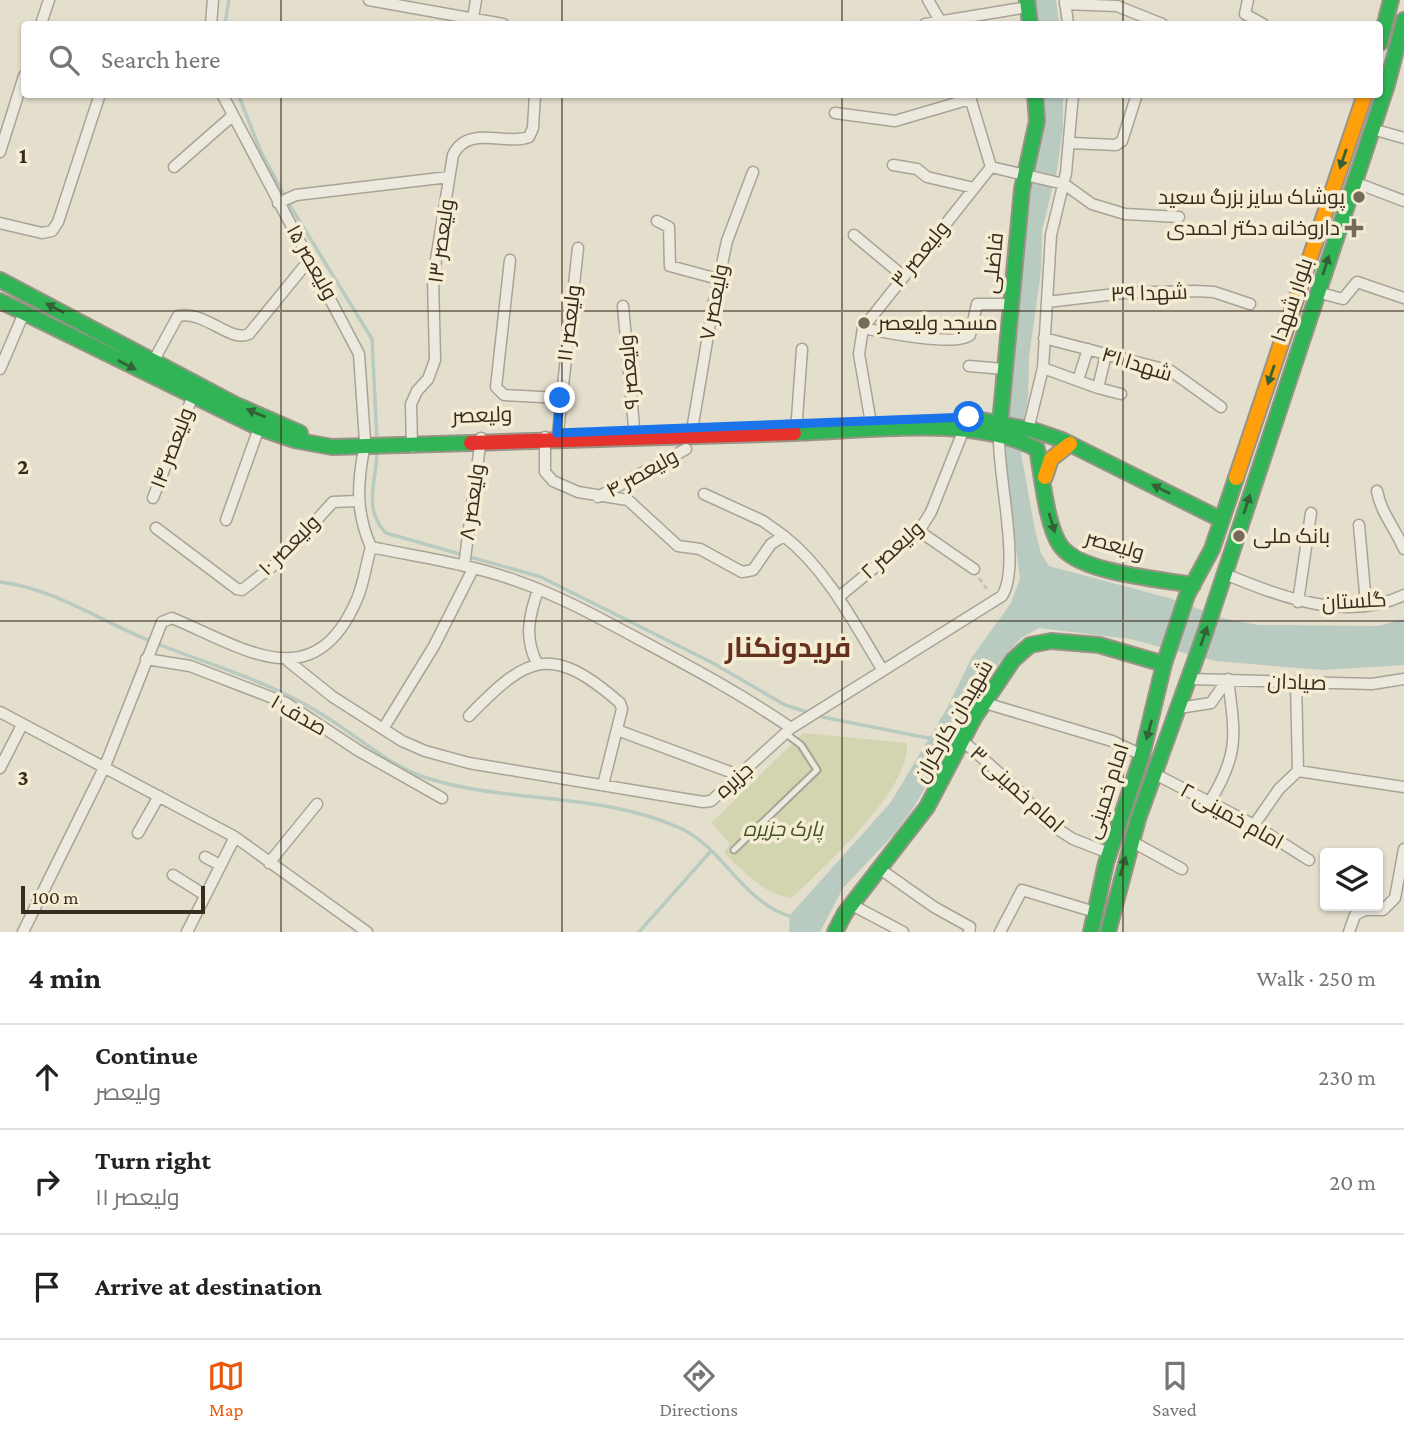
<!DOCTYPE html>
<html lang="en">
<head>
<meta charset="utf-8">
<style>
  :root { --surface:#fff; --page:#f6f6f6; --text:#222; --muted:#767676; --line:#e0e0e0; --accent:#ea580c }
  body { margin:0; font-family:"Crimson Pro",Cairo,serif; background:var(--page); color:var(--text) }
  .controls { position:absolute; right:21px; bottom:21px; display:grid; overflow:hidden; border-radius:7px; box-shadow:0 2px 5px #0004 }
  .controls button { width:63px; height:63px; display:grid; place-items:center; padding:0; border:0; border-bottom:2px solid var(--line); background:var(--surface); color:var(--text); font:35px sans-serif }
  .scale { position:absolute; left:21px; bottom:18px; width:184px; box-sizing:border-box; padding-left:7px; border:4px solid #382c1e; border-top:0; font-size:19px; line-height:24px; white-space:nowrap; color:#382c1e; -webkit-text-stroke:5px #f5edd3; paint-order:stroke }
  .stop { position:absolute; width:21px; height:21px; margin:-16px; border:5px solid #1a73e8; border-radius:50%; background:#fff }
  .stop.end { background:#1a73e8; border-color:#fff; box-shadow:0 2px 7px #0008 }
  .list { margin:0; padding:0; list-style:none }
  h2 { display:flex; justify-content:space-between; align-items:center; height:91px; margin:0; padding:0 28px; font-size:30px }
  h2 small { font-size:23px; font-weight:400; color:var(--muted) }
  .list li { display:grid; grid-template-columns:46px 1fr auto; gap:21px; align-items:center; box-sizing:border-box; height:105px; padding:0 28px; border-top:2px solid var(--line) }
  .list b { display:block; font-size:26px; white-space:nowrap }
  .list p { margin:0; font-size:23px; white-space:nowrap; color:var(--muted) }
  .list em { font-size:23px; font-style:normal; color:var(--muted) }
  .icon { flex:none; width:38px; height:38px; fill:none; stroke:currentColor; stroke-width:2; stroke-linecap:round; stroke-linejoin:round }
  .map { position:relative; flex:none; width:1404px; height:932px; overflow:hidden }
  .search { position:absolute; background:var(--surface); box-shadow:0 2px 5px #0004; left:21px; right:21px; top:21px; height:77px; display:flex; align-items:center; gap:18px; box-sizing:border-box; padding:0 24px; border-radius:7px; color:var(--muted); font-size:26px }
  .sheet { height:406px; background:var(--surface) }
  nav { display:flex; justify-content:space-around; align-items:center; box-sizing:border-box; height:98px; border-top:2px solid var(--line); background:var(--surface); font-size:19px; color:var(--muted) }
  nav a { display:grid; justify-items:center; gap:4px }
  nav .on { color:var(--accent) }
  .map>svg:first-child { display:block }
</style>
</head>
<body>
<div class="map">
<svg width="1404" height="932" viewBox="0 0 1404 932">
  <rect width="100%" height="100%" fill="#e4dfcd"/>
  <!-- green -->
  <path fill="#d2d5af" d="M803,733L907,743C911,789 826,865 792,898C765,895 743,871 724,853L730,844L711,823Z"/>
  <!-- water -->
  <path fill="#b9cac0" d="M1032,0H1056L1059,24H1035Z
    M1042,95H1063V128L1057,170L1042,230L1041,271L1029,358L1028,400L1020,447L1035,530L1041,553L1049,566L1169,598L1226,619L1258,625L1378,626L1404,619V665L1322,670L1215,661L1130,639L1039,628L1021,638L999,663L912,810L895,833L843,888L820,932H789L790,915L891,802L947,708L972,657L1011,603L1020,579L1003,449L1029,189L1040,138Z"/>
  <g fill="none" stroke-linecap="round" stroke-linejoin="round">
    <!-- stream -->
    <path stroke="#b9cac0" stroke-width="3.5" d="M225,24L229,0
      M238,94L261,152L289,204L372,339L377,442
      M377,450C377,480 362,509 386,533L541,577L711,662L785,705L810,713
      M0,582C51,588 96,618 143,638C202,663 263,678 318,712C353,732 388,766 427,778C507,804 604,792 682,829C725,850 742,902 792,917
      M817,716L933,739
      M639,932L711,851"/>
    <defs>
      <path id="lane" d="M734,850L817,770L801,745L785,733"/>
      <path id="street" d="M369,0L503,24
        M928,0L942,24
        M1065,0L1068,24
        M1248,0L1245,14L1263,24
        M1065,4L1117,6L1162,24
        M473,18L476,0
        M41,24L49,0
        M211,24L213,0
        M925,24L1028,7
        M222,94L359,354L365,441
        M969,94L991,167L1064,184L1092,204L1125,214L1179,217
        M835,113L895,121L970,99
        M1372,129L1404,138
        M1071,143L1116,145L1122,141L1137,94
        M0,152L24,76
        M893,165L917,169L927,177L974,188
        M174,167L231,117
        M1354,182L1404,201
        M278,203L296,195L449,177
        M657,221L669,227L670,266L718,279
        M0,223L42,233L52,231L58,222L100,94
        M854,235L902,275
        M510,260L496,387L504,395L560,398
        M1317,292L1343,299L1357,282L1404,298
        M1047,302L1124,293L1195,291L1214,292L1250,304
        M623,306L635,438
        M863,328C882,332 957,347 970,335L977,304H1009
        M1044,338L1171,371L1221,407
        M1106,354L1098,388L1121,394
        M154,360L178,316C205,310 230,343 249,334L310,259
        M969,366L1004,369
        M1043,368L1098,388
        M0,369L24,313
        M1078,380L1088,349
        M872,429L859,354L863,328L991,167
        M1028,430L1043,368L1051,235L1066,173L1073,94
        M796,432L802,349
        M691,436L713,306L727,241L753,172
        M545,437V472L553,481L578,492L628,500L678,546L700,549L742,572L753,570L771,544L784,536C827,570 854,623 882,669
        M557,441L578,248
        M412,447L411,404L417,391L428,379L435,360L433,278L453,155C468,124 506,146 529,137L533,128L535,94
        M364,449C357,485 356,513 371,547
        M1377,491C1381,513 1395,528 1404,549
        M704,494L763,521L784,536
        M598,497L686,449
        M153,498L192,398
        M226,520L259,428
        M1359,525L1366,604
        M156,528L237,589L242,590L279,561L333,502L358,501
        M919,531L974,569
        M371,547C419,557 470,564 517,581C557,595 596,616 633,636C687,665 740,693 791,728
        M464,566L481,438
        M1225,574C1279,596 1346,623 1404,595
        M837,595L840,596L919,531L931,512L966,424
        M1298,602L1311,513
        M146,659L190,666L286,703L359,751L442,798
        M288,661L333,697L402,741L425,751L469,763L703,802L711,801L791,728L1002,596C1021,567 998,477 999,437
        M537,663C524,638 529,616 538,590
        M1190,679L1372,684L1404,679
        M1296,682L1298,771L1404,787
        M985,703L1112,741L1142,755
        M1179,708L1211,703L1228,679
        M0,712L235,837L367,932
        M469,716C528,655 551,643 620,703L622,709L603,785
        M383,729L434,646L473,569
        M617,730L741,776
        M963,741L1015,787L1048,823L1073,839L1109,853
        M0,768L22,725
        M1153,773L1254,825L1309,860
        M1209,803C1240,753 1235,735 1228,679
        M1254,825L1279,789L1298,771
        M138,833L159,796
        M1131,841L1182,869
        M205,857L220,865
        M269,863L317,804
        M880,869L934,907L970,927L969,932
        M173,875L205,895
        M852,905L903,932
        M23,932L105,766L162,622L172,618C244,648 314,700 357,599C364,583 366,564 371,547
        M187,932L235,837
        M1000,932L1022,890L1095,912
        M1349,932L1355,915L1365,910H1383L1395,898L1404,849"/>
      <path id="fast" d="M1027,0L1030,24
        M1380,43L1391,0
        M0,280L234,404L300,433
        M0,301L259,428L294,440L332,447L471,443
        M972,418L1036,431L1062,440L1222,520
        M794,433C867,431 973,415 1037,449C1042,474 1046,524 1060,545C1078,573 1160,579 1193,585
        M999,433L1022,189L1037,121L1035,94
        M835,932L845,913L927,807L974,718L1013,660L1030,645L1051,641L1099,645L1164,664
        M1091,932L1106,863L1142,755L1164,664L1187,595L1212,549L1236,478
        M1108,932L1138,819L1204,636L1387,85L1404,20"/>
      <path id="slow" d="M1045,477L1051,459L1070,444
        M1236,478L1365,94"/>
      <path id="jam" d="M471,443L794,433"/>
    </defs>
    <!-- lane casing -->
    <use href="#lane" stroke="#a9a396" stroke-width="9"/>
    <!-- street casing -->
    <use href="#street" stroke="#a9a396" stroke-width="13"/>
    <!-- fast casing -->
    <use href="#fast" stroke="#999386" stroke-width="18"/>
    <!-- slow casing -->
    <use href="#slow" stroke="#999386" stroke-width="18"/>
    <!-- jam casing -->
    <use href="#jam" stroke="#999386" stroke-width="18"/>
    <!-- path -->
    <path stroke="#c5c0b6" stroke-width="2.5" stroke-dasharray="5 3.5" stroke-linecap="butt" d="M979,578L989,592"/>
    <!-- lane -->
    <use href="#lane" stroke="#ece9df" stroke-width="5"/>
    <!-- street -->
    <use href="#street" stroke="#ece9df" stroke-width="10"/>
    <!-- fast -->
    <use href="#fast" stroke="#30b455" stroke-width="14"/>
    <!-- slow -->
    <use href="#slow" stroke="#ff9f0a" stroke-width="14"/>
    <!-- jam -->
    <use href="#jam" stroke="#e5322d" stroke-width="14"/>
  </g>
  <!-- one-way arrows -->
  <defs><path id="oneway-solid" d="M-6-.8H1V-3.2L6.5 0L1 3.2V.8H-6Z" transform="scale(1.75)"/></defs>
  <g fill="#356234">
    <use href="#oneway-solid" transform="translate(1343 159) rotate(109)"/>
    <use href="#oneway-solid" transform="translate(1326 265) rotate(-72)"/>
    <use href="#oneway-solid" transform="translate(55 308) rotate(-153)"/>
    <use href="#oneway-solid" transform="translate(127 365) rotate(27)"/>
    <use href="#oneway-solid" transform="translate(1271 375) rotate(109)"/>
    <use href="#oneway-solid" transform="translate(256 413) rotate(-157)"/>
    <use href="#oneway-solid" transform="translate(1161 489) rotate(-153)"/>
    <use href="#oneway-solid" transform="translate(1247 504) rotate(-72)"/>
    <use href="#oneway-solid" transform="translate(1052 523) rotate(73)"/>
    <use href="#oneway-solid" transform="translate(1204 636) rotate(-71)"/>
    <use href="#oneway-solid" transform="translate(1149 730) rotate(105)"/>
    <use href="#oneway-solid" transform="translate(1123 866) rotate(-73)"/>
  </g>
  <g fill="none" stroke-linecap="round" stroke-linejoin="round">
    <!-- route -->
    <path stroke="#1a73e8" stroke-width="9" d="M560,398L557,433L969,417"/>
  </g>
  <!-- grid -->
  <path fill="none" stroke="#382c1e" stroke-width="2" stroke-opacity="0.55" d="M281,0V24M562,0V24M842,0V24M1123,0V24M281,94V932M562,94V932M842,94V932M1123,94V932M0,311H1404M0,621H1404"/>
  <!-- markers -->
  <g fill="#746b5b" stroke="#f5edd3" stroke-width="2.5">
    <circle cx="1359" cy="197" r="7"/>
    <path d="M1350.5 217.5h7v7h7v7h-7v7h-7v-7h-7v-7h7z"/>
    <circle cx="864" cy="323" r="7"/>
    <circle cx="1239" cy="536" r="7"/>
  </g>
  <g text-anchor="middle" stroke-width="7" stroke-linejoin="round" paint-order="stroke">
    <!-- poi labels -->
    <g font-size="21" fill="#382c1e" stroke="#f5edd3" text-anchor="end">
      <text x="1345" y="204">پوشاک سایز بزرگ سعید</text>
      <text x="1340" y="235">داروخانه دکتر احمدی</text>
      <text x="878" y="330" text-anchor="start">مسجد ولیعصر</text>
      <text x="1253" y="543" text-anchor="start">بانک ملی</text>
    </g>
    <!-- street labels -->
    <g font-size="21" fill="#382c1e" stroke="#f5edd3">
      <text transform="translate(441 241) rotate(-82)" y="7">ولیعصر ۱۳</text>
      <text transform="translate(920 254) rotate(-51)" y="7">ولیعصر ۳</text>
      <text transform="translate(312 262) rotate(61)" y="7">ولیعصر ۱۵</text>
      <text transform="translate(993 263) rotate(-84)" y="7">فاضلی</text>
      <text transform="translate(1149 293) rotate(-2)" y="7">شهدا ۳۹</text>
      <text transform="translate(1292 300) rotate(-71)" y="7">بلوار شهدا</text>
      <text transform="translate(714 302) rotate(-79)" y="7">ولیعصر ۷</text>
      <text transform="translate(569 323) rotate(-83)" y="7">ولیعصر ۱۱</text>
      <text transform="translate(1137 364) rotate(17)" y="7">شهدا ۴۱</text>
      <text transform="translate(629 372) rotate(-95)" y="7">ولیعصر ۹</text>
      <text transform="translate(482 415) rotate(-2)" y="7">ولیعصر</text>
      <text transform="translate(172 448) rotate(-69)" y="7">ولیعصر ۱۴</text>
      <text transform="translate(642 473) rotate(-29)" y="7">ولیعصر ۴</text>
      <text transform="translate(472 502) rotate(-82)" y="7">ولیعصر ۸</text>
      <text transform="translate(289 545) rotate(-45)" y="7">ولیعصر ۱۰</text>
      <text transform="translate(1115 545) rotate(16)" y="7">ولیعصر</text>
      <text transform="translate(892 550) rotate(-42)" y="7">ولیعصر ۲</text>
      <text transform="translate(1354 601) rotate(-3)" y="7">گلستان</text>
      <text transform="translate(1297 682) rotate(2)" y="7">صیادان</text>
      <text transform="translate(299 715) rotate(30)" y="7">صدف ۱</text>
      <text transform="translate(953 721) rotate(-60)" y="7">شهیدان کارگران</text>
      <text transform="translate(734 780) rotate(-42)" y="7">جزیره</text>
      <text transform="translate(1017 789) rotate(42)" y="7">امام خمینی ۳</text>
      <text transform="translate(1107 791) rotate(-72)" y="7">امام خمینی</text>
      <text transform="translate(1232 816) rotate(29)" y="7">امام خمینی ۲</text>
    </g>
    <!-- park labels -->
    <g font-size="21" font-style="italic" fill="#465525" stroke="#f5edd3">
      <text x="783" y="836">پارک جزیره</text>
    </g>
    <!-- district labels -->
    <g font-size="28" font-weight="bold" fill="#65311e" stroke="#f5edd3">
      <text x="788" y="657">فریدونکنار</text>
    </g>
  </g>
  <g font-size="23" text-anchor="middle" font-weight="bold" fill="#382c1e" stroke="#f5edd3" stroke-width="7" stroke-linejoin="round" paint-order="stroke">
    <text x="23" y="163">1</text>
    <text x="23" y="474">2</text>
    <text x="23" y="785">3</text>
  </g>
</svg>
<div class="controls">
<button><svg class="icon" aria-label="layers" viewBox="0 0 24 24"><path d="M12 4l9 5-9 5-9-5zM3 14l9 5 9-5"/></svg></button>
</div>
<div class="scale">100 m</div>
<div class="stop" style="left:969px;top:417px"></div>
<div class="stop end" style="left:560px;top:398px"></div>
<div class="search"><svg class="icon" aria-label="search" viewBox="0 0 24 24"><circle cx="10" cy="10" r="6"/><path d="M15 15l6 6"/></svg>Search here</div>
</div>
<section class="sheet">
<h2>4 min<small>Walk · 250 m</small></h2>
<ul class="list">
<li><svg class="icon" aria-label="ahead" viewBox="0 0 24 24"><path d="M12 20V5M6 11l6-6 6 6"/></svg><div><b>Continue</b><p>ولیعصر</p></div><em>230 m</em></li>
<li><svg class="icon" aria-label="right" viewBox="0 0 24 24"><path d="M7 20v-9h11M14 6l5 5-5 5"/></svg><div><b>Turn right</b><p>ولیعصر ۱۱</p></div><em>20 m</em></li>
<li><svg class="icon" aria-label="arrive" viewBox="0 0 24 24"><path d="M6 21V4h12l-3 4 3 4H6"/></svg><div><b>Arrive at destination</b></div></li>
</ul>
</section>
<nav>
<a class="on"><svg class="icon" aria-label="map" viewBox="0 0 24 24"><path d="M3 6l6-2 6 2 6-2v14l-6 2-6-2-6 2zM9 4v14M15 6v14"/></svg>Map</a>
<a><svg class="icon" aria-label="directions" viewBox="0 0 24 24"><path d="M12 3l9 9-9 9-9-9zM9 14v-3h6M13 9l2 2-2 2"/></svg>Directions</a>
<a><svg class="icon" aria-label="saved" viewBox="0 0 24 24"><path d="M7 4h10v16l-5-4-5 4z"/></svg>Saved</a>
</nav>
</body>
</html>
